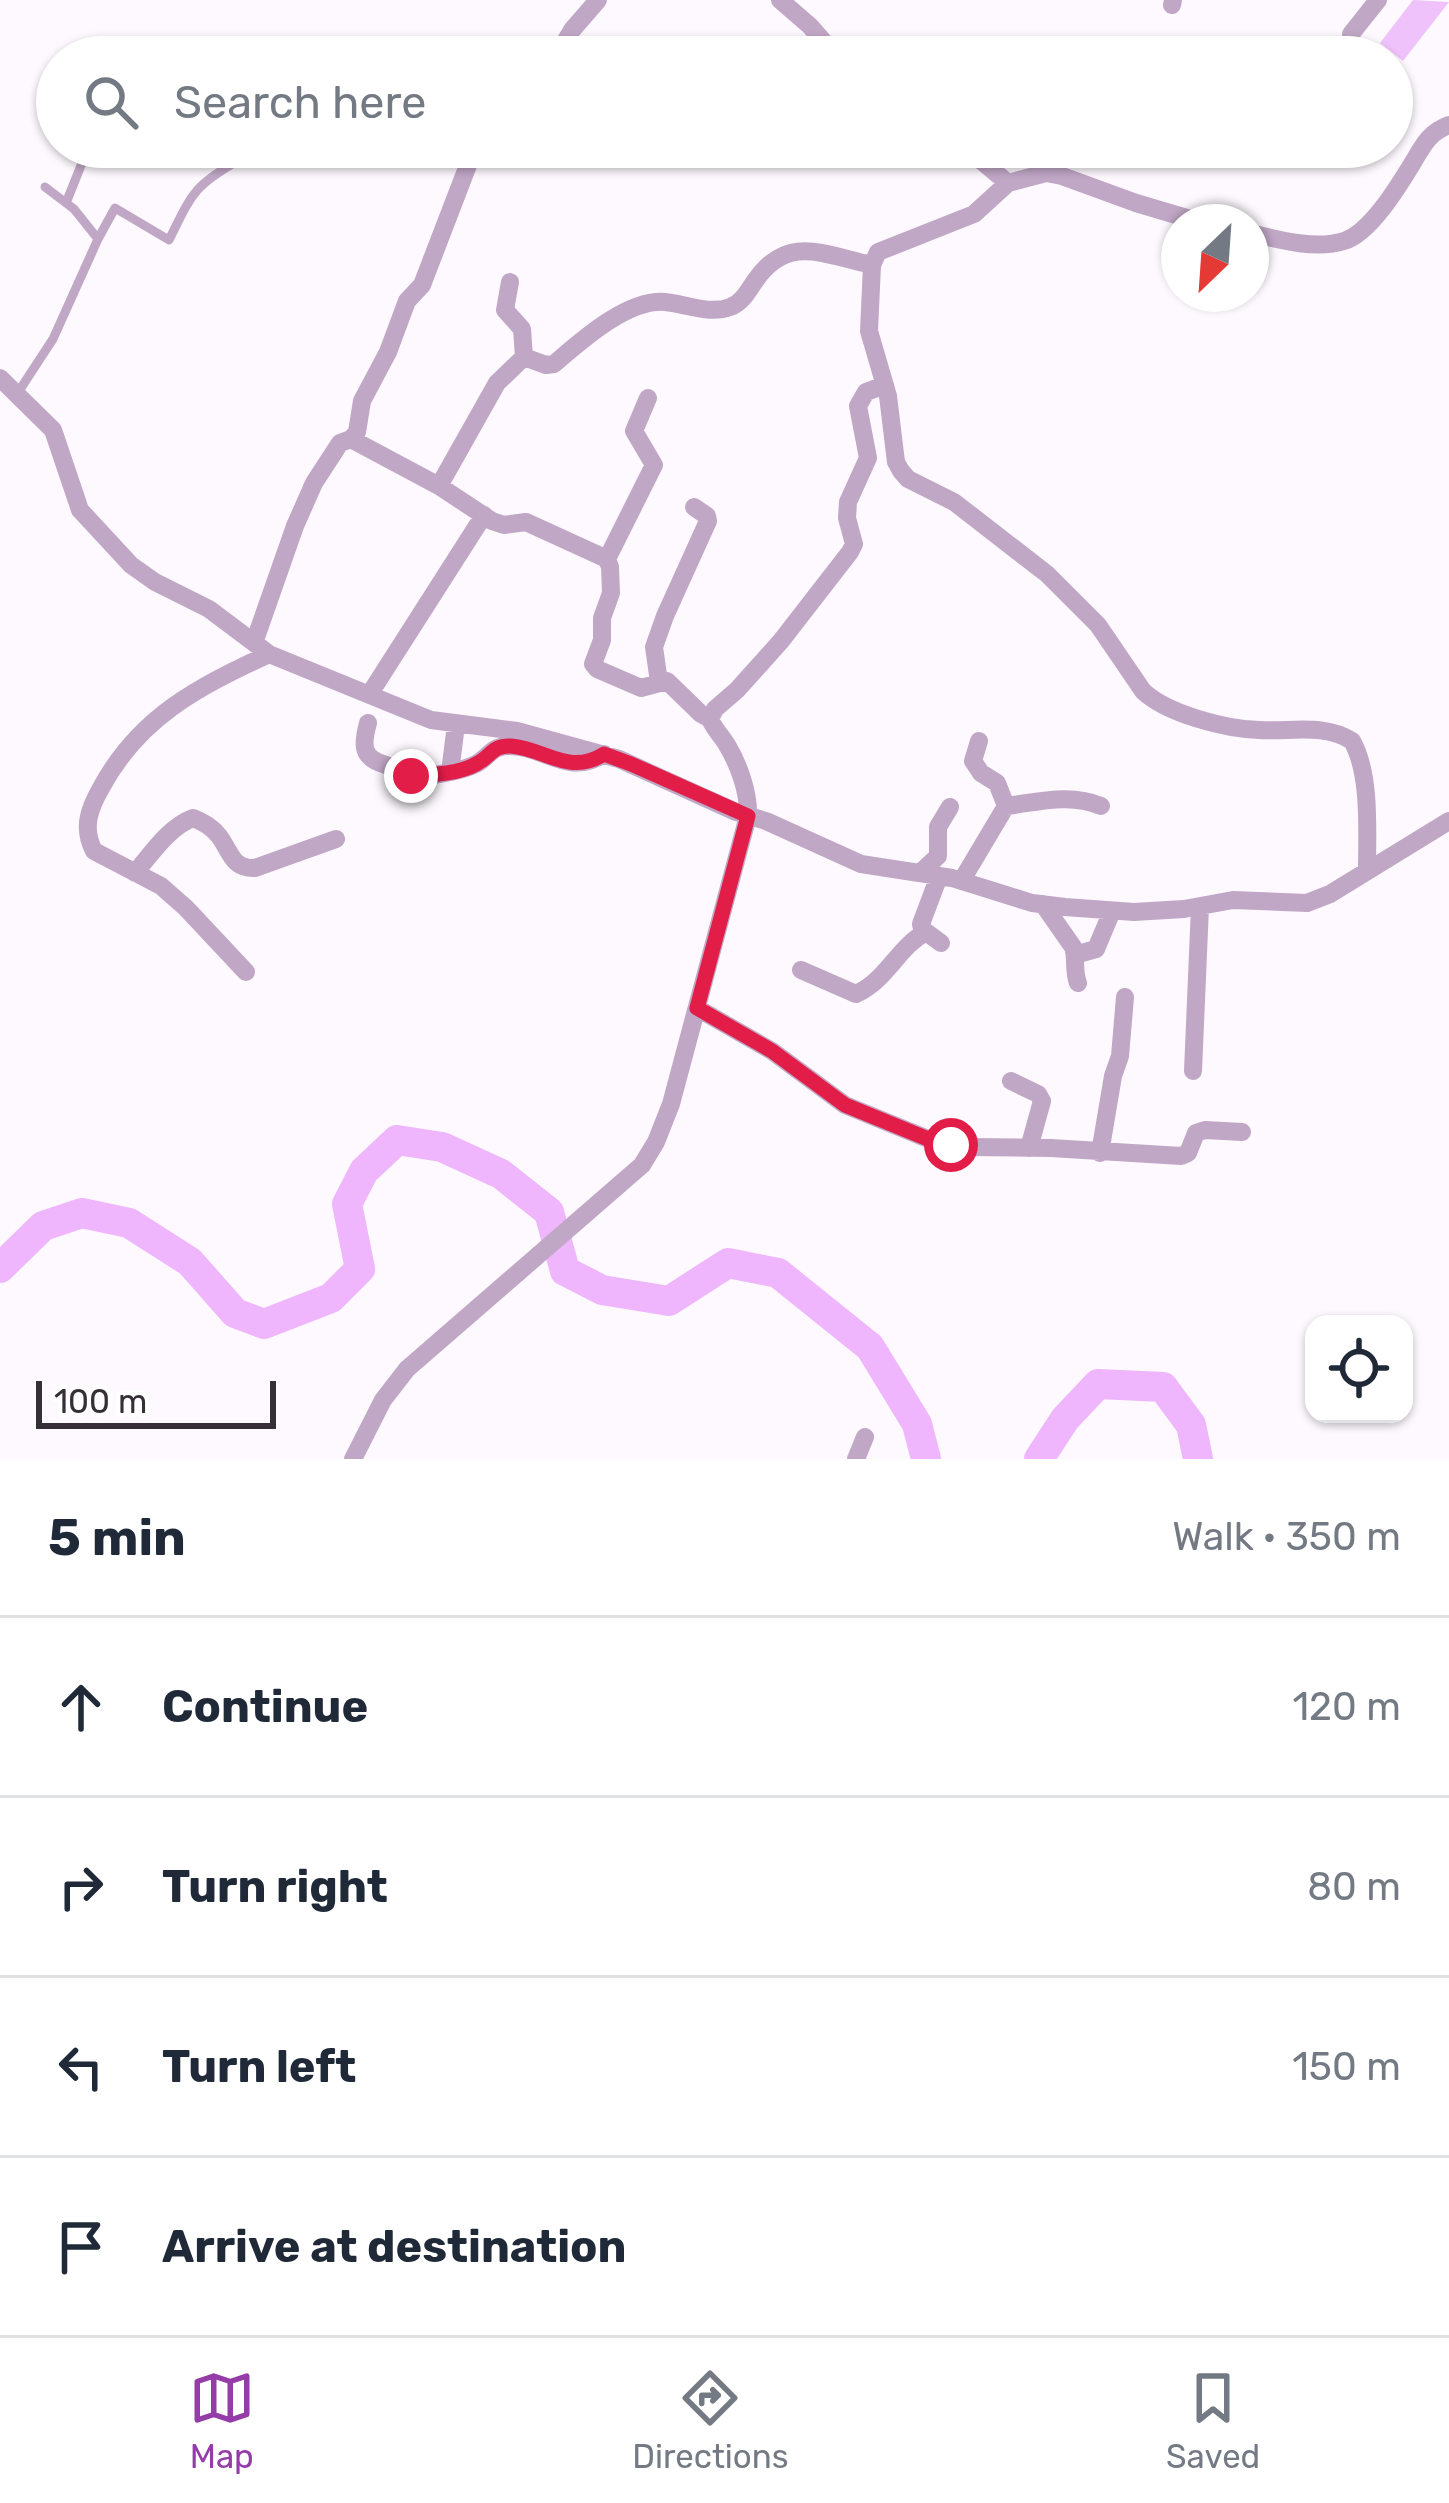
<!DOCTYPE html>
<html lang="en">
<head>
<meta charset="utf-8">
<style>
  :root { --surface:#fff; --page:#f2f2f3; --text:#1f2937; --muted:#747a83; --line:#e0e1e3; --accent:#943ca8 }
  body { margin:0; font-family:Rubik,sans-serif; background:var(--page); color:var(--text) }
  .controls { position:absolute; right:36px; bottom:36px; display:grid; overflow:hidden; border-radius:24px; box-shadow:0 3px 9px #0004 }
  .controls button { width:108px; height:108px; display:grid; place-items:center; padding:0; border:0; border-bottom:3px solid var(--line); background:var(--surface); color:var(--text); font:60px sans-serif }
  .compass { position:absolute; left:1161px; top:204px; width:108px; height:108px; border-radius:50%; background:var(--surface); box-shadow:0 3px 9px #0004; rotate:205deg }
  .scale { position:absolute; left:36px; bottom:30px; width:240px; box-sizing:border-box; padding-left:12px; border:6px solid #362f37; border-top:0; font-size:33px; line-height:42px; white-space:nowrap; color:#362f37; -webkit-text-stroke:9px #fff; paint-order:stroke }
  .stop { position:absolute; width:36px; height:36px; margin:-27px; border:9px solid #e11d48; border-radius:50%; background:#fff }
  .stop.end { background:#e11d48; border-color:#fff; box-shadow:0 3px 12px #0008 }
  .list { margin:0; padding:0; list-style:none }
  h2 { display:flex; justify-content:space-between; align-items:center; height:156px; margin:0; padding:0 48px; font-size:51px }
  h2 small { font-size:39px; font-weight:400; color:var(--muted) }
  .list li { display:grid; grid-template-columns:78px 1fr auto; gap:36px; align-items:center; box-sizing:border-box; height:180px; padding:0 48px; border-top:3px solid var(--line) }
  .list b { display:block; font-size:45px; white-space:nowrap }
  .list em { font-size:39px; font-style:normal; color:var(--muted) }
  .icon { flex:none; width:66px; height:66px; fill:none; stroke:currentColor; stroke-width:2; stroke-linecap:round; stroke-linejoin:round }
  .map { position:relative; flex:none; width:1449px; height:1459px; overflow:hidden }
  .search { position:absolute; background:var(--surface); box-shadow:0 3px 9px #0004; left:36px; right:36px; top:36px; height:132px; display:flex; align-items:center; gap:30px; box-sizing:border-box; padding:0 42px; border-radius:66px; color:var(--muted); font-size:45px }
  .sheet { height:876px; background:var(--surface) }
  nav { display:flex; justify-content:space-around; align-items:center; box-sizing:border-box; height:168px; border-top:3px solid var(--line); background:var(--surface); font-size:33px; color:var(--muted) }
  nav a { display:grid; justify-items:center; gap:6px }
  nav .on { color:var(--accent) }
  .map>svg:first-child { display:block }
</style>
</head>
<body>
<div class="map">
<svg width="1449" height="1459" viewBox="0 0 1449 1459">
  <rect width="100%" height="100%" fill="#fdf9fe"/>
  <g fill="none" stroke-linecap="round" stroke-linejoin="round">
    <!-- river -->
    <path stroke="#efb5fd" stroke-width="30" d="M0,1268L43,1226L82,1213L129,1223L190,1262L235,1313L264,1324L331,1298L360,1269L347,1204L364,1171L397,1140L442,1147L501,1174L549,1212L565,1271L602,1290L669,1301L728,1263L778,1273L870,1347L917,1424L926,1459
      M1039,1459L1065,1419L1098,1384L1163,1387L1191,1425L1198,1459"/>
  </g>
  <!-- building -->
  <path fill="#f0c2fb" d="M1413,0L1449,2L1403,61L1380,43Z"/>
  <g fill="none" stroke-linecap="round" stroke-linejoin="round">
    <!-- lane -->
    <path stroke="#c0a7c6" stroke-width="9" d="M66,203L84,158L86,147
      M98,239L115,208L169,240C192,194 193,186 239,160
      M17,394L53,339L98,239L74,209L45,187"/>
    <!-- street -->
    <path stroke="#c0a7c6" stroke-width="18" d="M780,0L810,26L837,57
      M1172,5L1173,0
      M1351,34L1378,0
      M556,57L572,30L598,0
      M960,147L978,158L1008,183
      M1200,222L1136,203L1062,176L1046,173L1008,183L974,214L878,252L872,265L869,331L888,396L896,462L901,471L908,479L954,502L1047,574L1098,625L1143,691C1167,714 1226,729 1259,730C1290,732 1325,723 1352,741C1371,774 1367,832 1367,870
      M1251,233C1279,240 1316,250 1344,241C1370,233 1398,187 1412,164C1423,146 1428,133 1449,125
      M524,357L546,365L554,364C581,341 627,299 665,302C685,304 710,315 730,307C742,303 748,291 755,281C788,233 824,255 872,265
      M0,378L53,430L80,510L131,565L155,582L209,609L269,654L431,720L517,731L619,759L736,812L766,821L861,864L952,878L1032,903L1065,907L1134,912L1184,909L1233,900L1307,903L1330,894L1449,821
      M351,439L439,486L492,521L504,525L526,522L607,559L610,567L611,593L602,618V640L593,664L597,669L641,688L667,681L701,714L710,719
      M439,486L497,383L524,357L522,329L505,310L510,282
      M607,559L654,465L634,431L648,398
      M254,643L295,526L314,483L340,443L351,439L357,432L362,401L388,352L407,301L422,285L475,147
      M659,682L654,647L665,616L708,521L707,516L694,507
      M369,695L484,515
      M368,723C362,745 361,758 386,765C395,768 403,774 412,775C427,778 462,771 476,764C488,758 491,747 506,746C543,744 567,778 604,754
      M450,772L456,725
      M1006,806C1038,802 1071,793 1101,806
      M135,873C152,853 169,827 193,818C204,822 212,827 219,836C231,852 232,869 255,868L336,839
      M920,873L938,856V827L950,807
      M939,876L921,924L922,929L941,943
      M962,880L1006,806L997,783L981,773L973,761L979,741
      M1043,904L1073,947C1077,959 1073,970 1078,983
      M1075,955L1096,949L1112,911
      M801,970L856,994C887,980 898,947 926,932
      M246,972L186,908L161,886L94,851C82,828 89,809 101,788C139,717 198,687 269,654
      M697,1008L772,1051L845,1105L933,1141L968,1147L1051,1148L1181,1156L1188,1153L1196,1133L1205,1130L1242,1132
      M1193,1071L1200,907
      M1011,1081L1038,1094L1042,1101L1029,1148
      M1100,1153L1113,1076L1120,1056L1125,997
      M353,1459L383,1400L407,1369L642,1165L656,1142L671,1104L748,816C749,793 739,765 727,745C721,735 714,729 710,719L715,709L737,690L781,641L850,552L854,544L847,518L848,502L868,458L858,406L866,392L885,385
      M856,1459L865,1437"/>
  </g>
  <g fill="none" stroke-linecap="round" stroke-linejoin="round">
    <!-- route -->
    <path stroke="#e11d48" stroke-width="15" d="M411,776C431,775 460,774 478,763C491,756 493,745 511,746C546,749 569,776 604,754L631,764L748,816L697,1008L772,1051L845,1105L933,1141L951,1145"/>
  </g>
</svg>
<div class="controls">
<button><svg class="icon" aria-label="locate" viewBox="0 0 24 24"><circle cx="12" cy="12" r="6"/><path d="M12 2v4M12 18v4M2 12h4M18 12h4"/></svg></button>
</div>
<svg class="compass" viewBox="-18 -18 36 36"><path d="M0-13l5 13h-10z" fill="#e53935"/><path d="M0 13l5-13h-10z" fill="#747a83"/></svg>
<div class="scale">100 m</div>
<div class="stop" style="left:951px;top:1145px"></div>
<div class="stop end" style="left:411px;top:776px"></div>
<div class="search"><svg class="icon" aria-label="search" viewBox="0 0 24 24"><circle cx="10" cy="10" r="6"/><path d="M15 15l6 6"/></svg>Search here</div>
</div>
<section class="sheet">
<h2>5 min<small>Walk · 350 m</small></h2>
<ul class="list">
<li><svg class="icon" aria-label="ahead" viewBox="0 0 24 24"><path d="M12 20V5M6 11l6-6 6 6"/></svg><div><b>Continue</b></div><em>120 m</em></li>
<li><svg class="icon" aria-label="right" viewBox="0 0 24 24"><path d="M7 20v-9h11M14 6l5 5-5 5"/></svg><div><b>Turn right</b></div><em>80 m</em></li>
<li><svg class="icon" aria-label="left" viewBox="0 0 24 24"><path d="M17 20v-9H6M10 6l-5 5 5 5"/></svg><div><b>Turn left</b></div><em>150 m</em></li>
<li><svg class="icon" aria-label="arrive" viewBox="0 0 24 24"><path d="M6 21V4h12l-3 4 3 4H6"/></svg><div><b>Arrive at destination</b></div></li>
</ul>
</section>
<nav>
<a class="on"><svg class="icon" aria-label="map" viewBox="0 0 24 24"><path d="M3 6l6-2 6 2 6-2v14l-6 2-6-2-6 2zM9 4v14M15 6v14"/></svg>Map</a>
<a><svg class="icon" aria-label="directions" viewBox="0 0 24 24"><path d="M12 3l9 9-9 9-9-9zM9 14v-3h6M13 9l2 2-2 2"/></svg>Directions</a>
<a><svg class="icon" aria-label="saved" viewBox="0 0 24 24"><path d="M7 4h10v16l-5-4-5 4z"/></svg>Saved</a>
</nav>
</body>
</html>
